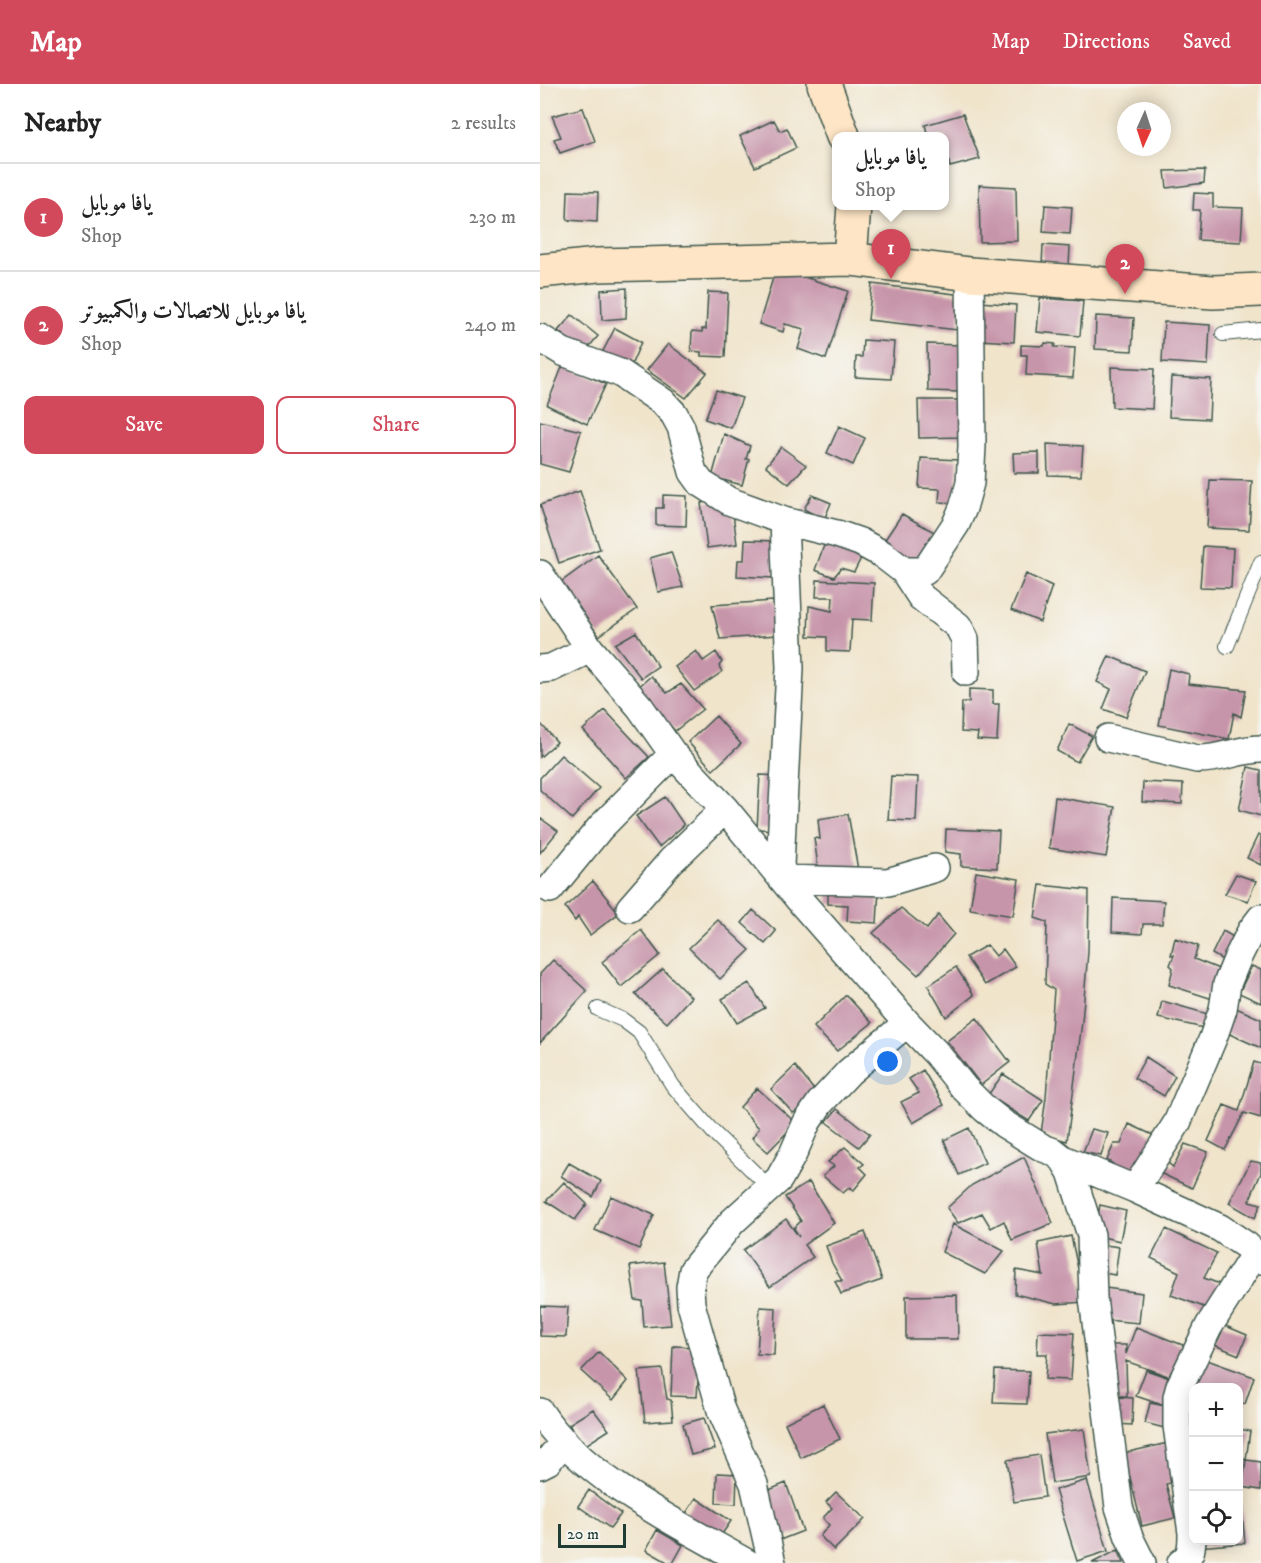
<!DOCTYPE html>
<html lang="en">
<head>
<meta charset="utf-8">
<style>
  :root { --surface:#fff; --page:#f6f6f6; --text:#222; --muted:#767676; --line:#e0e0e0; --accent:#d1495b }
  body { margin:0; font-family:"IM FELL DW Pica",Amiri,serif; background:var(--page); color:var(--text) }
  .controls { position:absolute; right:18px; bottom:18px; display:grid; overflow:hidden; border-radius:12px; box-shadow:0 3px 15px #0003 }
  .controls button { width:54px; height:54px; display:grid; place-items:center; padding:0; border:0; border-bottom:2px solid var(--line); background:var(--surface); color:var(--text); font:30px sans-serif }
  .compass { position:absolute; left:577px; top:18px; width:54px; height:54px; border-radius:50%; background:var(--surface); box-shadow:0 3px 15px #0003; rotate:183deg }
  .scale { position:absolute; left:18px; bottom:15px; width:68px; box-sizing:border-box; padding-left:6px; border:3px solid #1f3d34; border-top:0; font-size:16px; line-height:21px; white-space:nowrap; color:#1f3d34; -webkit-text-stroke:4px #f6f6f2; paint-order:stroke }
  .you { position:absolute; left:348px; top:978px; width:21px; height:21px; margin:-15px; border:4px solid #fff; border-radius:50%; background:#1a73e8; box-shadow:0 0 0 9px #1a73e833 }
  .badge { display:grid; place-items:center; width:39px; height:39px; border-radius:50%; background:var(--accent); color:#fff; font-size:20px; font-weight:700 }
  .pin { position:absolute; translate:-50% -50px; filter:drop-shadow(0 2px 3px #0008) }
  .pin::after { content:''; position:absolute; top:32px; width:21px; height:18px; background:inherit; clip-path:polygon(0 0,100% 0,50% 100%) }
  .popup { position:absolute; left:292px; top:48px; width:117px; height:78px; box-sizing:border-box; display:grid; place-content:center; border-radius:12px; background:var(--surface); filter:drop-shadow(0 2px 4px #0005); font-size:20px; white-space:nowrap; color:var(--muted) }
  .popup b { font-size:22px; color:var(--text) }
  .popup::after { content:''; position:absolute; left:50%; top:100%; margin-left:-12px; border:12px solid transparent; border-top-color:var(--surface) }
  .list { margin:0; padding:0; list-style:none }
  h2 { display:flex; justify-content:space-between; align-items:center; height:78px; margin:0; padding:0 24px; font-size:26px }
  h2 small { font-size:20px; font-weight:400; color:var(--muted) }
  .list li { display:grid; grid-template-columns:39px 1fr auto; gap:18px; align-items:center; box-sizing:border-box; height:108px; padding:0 24px; border-top:2px solid var(--line) }
  .list b { display:block; font-size:22px; white-space:nowrap }
  .list p { margin:0; font-size:20px; white-space:nowrap; color:var(--muted) }
  .list em { font-size:20px; font-style:normal; color:var(--muted) }
  .actions { display:flex; gap:12px; padding:18px 24px }
  .actions a { flex:1; padding:14px 0; border:2px solid var(--accent); border-radius:12px; text-align:center; font-size:21px; color:var(--accent) }
  .actions .main { background:var(--accent); color:#fff }
  .icon { flex:none; width:33px; height:33px; fill:none; stroke:currentColor; stroke-width:2; stroke-linecap:round; stroke-linejoin:round }
  .map { position:relative; flex:none; width:721px; height:1479px; overflow:hidden }
  header { display:flex; align-items:center; gap:36px; box-sizing:border-box; height:84px; padding:0 30px; background:var(--accent); color:#fff }
  header strong { font-size:28px }
  nav { display:flex; gap:33px; margin-inline-start:auto; font-size:21px }
  main { display:flex }
  aside { flex:1; background:var(--surface) }
  .map>svg:first-child { display:block }
</style>
</head>
<body>
<header>
<strong>Map</strong>
<nav><a>Map</a><a>Directions</a><a>Saved</a></nav>
</header>
<main>
<aside>
<h2>Nearby<small>2 results</small></h2>
<ul class="list">
<li><span class="badge">1</span><div><b>يافا موبايل</b><p>Shop</p></div><em>230 m</em></li>
<li><span class="badge">2</span><div><b>يافا موبايل للاتصالات والكمبيوتر</b><p>Shop</p></div><em>240 m</em></li>
</ul>
<div class="actions"><a class="main">Save</a><a>Share</a></div>
</aside>
<div class="map">
<svg width="721" height="1479" viewBox="0 0 721 1479">
  <rect width="100%" height="100%" fill="#f6f6f2"/>
  <filter id="ink" filterUnits="userSpaceOnUse"><feTurbulence type="fractalNoise" baseFrequency=".0167" numOctaves="2"/><feDisplacementMap in="SourceGraphic" scale="12" xChannelSelector="R" yChannelSelector="G"/><feConvolveMatrix kernelMatrix="1 2 1 2 8 2 1 2 1" color-interpolation-filters="sRGB"/></filter>
  <filter id="wash" filterUnits="userSpaceOnUse"><feTurbulence type="fractalNoise" baseFrequency=".008" numOctaves="4" result="noise"/><feDisplacementMap in="SourceGraphic" scale="24" xChannelSelector="R" yChannelSelector="G"/><feGaussianBlur stdDeviation="1.35" result="paint"/><feColorMatrix in="noise" values="0 0 0 0 0 0 0 0 0 0 0 0 0 0 0 0 0 1.4 0 .05"/><feComposite in="paint" operator="in"/></filter>
  <g filter="url(#wash)">
    <rect width="100%" height="100%" fill="#f0e4cb"/>
    <g id="blocks">
      <!-- building -->
      <path fill="#c795aa" d="M43,24L55,57L20,69L14,55L21,53L12,32Z
        M423,30L440,75L410,83L407,69L405,70V52H388L385,41Z
        M234,36L240,47L247,44L256,64L215,83L200,52Z
        M665,86L664,99L627,104L625,87Z
        M439,101L476,103L477,157L440,158Z
        M28,107L58,108L57,138L27,136Z
        M654,109L673,110V123L703,124L701,158L658,156L660,126H653Z
        M505,121L532,123L530,150L503,148Z
        M503,161L530,163L529,182L502,181Z
        M236,184L308,207L286,275L258,265L264,245L245,240L243,248L219,240Z
        M332,200L423,211L418,246L328,236Z
        M87,204L86,234L62,236L61,206Z
        M168,208L188,209L185,273L161,272V268L151,267L152,247L162,248V245H166Z
        M500,214L543,217L540,252L497,248Z
        M440,218L476,221L474,258L438,256Z
        M32,231L58,252L44,269L18,247Z
        M556,232L594,234L592,267L555,265Z
        M624,238L670,241L668,281L622,278Z
        M75,244L101,258L90,284L60,273Z
        M323,256L354,258L351,295L315,293L316,273H322Z
        M505,259L515,260L514,263L535,264L533,294L486,291L487,271H481V261L504,262Z
        M128,260L167,289L146,314L107,286Z
        M387,260L421,261V308L388,307Z
        M23,281L66,300L47,340L7,321Z
        M571,283L614,285L612,325L572,323Z
        M631,293L671,295L669,335L629,333Z
        M176,306L202,314L191,344L165,335Z
        M378,316H424L423,353L379,354Z
        M0,337L41,347L29,388L0,380Z
        M299,342L325,354L313,381L287,369Z
        M184,350L210,362L206,375H209L202,401L172,393Z
        M507,360L543,362L541,392L508,391Z
        M241,363L266,381L249,400L226,382Z
        M499,368V389H474L473,369Z
        M381,374L418,376L416,419L399,418L400,405L379,404Z
        M670,396L712,397L709,446L667,444Z
        M40,407L60,465L19,479L0,421Z
        M123,411L147,412L146,442L116,441V424H123Z
        M272,411L291,419L284,436L264,425Z
        M191,414L197,460L167,464L161,419Z
        M362,430L394,448L372,481L340,463Z
        M205,456L236,457L234,494L197,492L198,476H204Z
        M286,456L322,472L314,488L301,484L294,493L275,486Z
        M663,462L693,464L691,504L660,503Z
        M131,468L143,503L118,508L110,474Z
        M58,471L97,525L59,552L21,498Z
        M486,490L512,502L500,538L471,526Z
        M277,496L334,499L332,536L312,535L310,568L287,567V553L268,552L269,522L292,527L293,513H276Z
        M233,517L238,551L180,555L172,521Z
        M96,548L118,582L101,594L75,560Z
        M156,567L163,577L176,568L182,578L179,582L182,588L154,607L135,583Z
        M569,572L605,587L586,633L563,625L571,605L557,598Z
        M629,585L649,590L648,600L706,606L701,633L694,629L689,655L619,641Z
        M111,592L127,609L141,600L163,625L135,647L97,604Z
        M429,605L453,606V620H459L457,657L437,656L438,649L421,648L422,618H429Z
        M65,626L109,673L86,694L43,646Z
        M176,632L201,660L173,686L148,658Z
        M0,639L17,658L0,673Z
        M529,640L552,652L537,678L517,667Z
        M21,671L59,704L32,735L0,706V694Z
        M708,683L721,686V732L699,726Z
        M220,691L240,692L238,746L217,745Z
        M351,692L378,693L376,737L348,736Z
        M603,698L643,700L642,720L602,718Z
        M125,713L144,741L119,763L96,732Z
        M515,713L575,723L566,773L509,764Z
        M308,730L319,791L279,789L274,754L280,755L278,735Z
        M0,734L18,747L0,769Z
        M406,745L459,747L457,784L421,782V770L405,768Z
        M718,751L721,753V781L707,774Z
        M436,788L479,795L473,832L430,825Z
        M696,790L716,797L708,817L685,810Z
        M53,797L79,829L50,851L38,833L35,837L25,823Z
        M500,801L549,806L548,868L542,938L527,1057L501,1050L506,1013L514,906L505,900L507,838L495,834Z
        M288,803L339,805L337,839L307,837L308,821L288,820Z
        M573,814L624,817L622,840H603L602,850L572,848Z
        M361,824L387,845L398,831L414,850L378,891L333,849Z
        M213,826L236,847L225,860L202,839Z
        M178,836L210,866L180,895L149,864Z
        M101,846L120,871L81,903L62,878Z
        M683,847L702,858L691,881L672,870Z
        M635,854L658,862L654,875L684,887L679,917L629,901L633,884L630,881L634,871H631Z
        M447,861L456,872L463,865L476,883L445,901L426,873Z
        M13,876L47,907L0,959V890Z
        M712,882L721,886V919L699,909Z
        M416,883L434,911L406,933L388,902Z
        M123,885L151,913L127,939L95,910Z
        M209,899L225,924L197,939L182,915Z
        M306,911L332,939L297,967L274,943Z
        M622,917L682,934L678,947L618,934Z
        M694,923L721,935V964L683,947Z
        M437,934L470,978L441,1001L407,957Z
        M606,973L635,992L624,1012L594,994Z
        M714,978L721,980V1034L704,1029L685,1066L668,1057L684,1021L699,1027Z
        M255,982L278,1011L253,1029L231,1005Z
        M383,986L404,1021L373,1039L361,1018L379,1009L369,995Z
        M463,990L503,1016L489,1037L448,1011Z
        M217,1004L256,1039L228,1068L212,1054L219,1044L200,1023Z
        M297,1025L330,1050L319,1063L286,1038Z
        M589,1040L615,1052L600,1091L573,1083V1080L567,1076L574,1060H581Z
        M429,1044L445,1079L419,1091L404,1056Z
        M552,1045L568,1049L561,1072L543,1068Z
        M645,1060L668,1068L652,1104L620,1089L623,1075L633,1083Z
        M305,1063L324,1080L320,1083L327,1090L313,1107L310,1103L303,1109L283,1092L294,1082L288,1078Z
        M484,1073L513,1139L472,1156L464,1137L451,1144L442,1129L418,1139L407,1124L432,1101Z
        M711,1077L721,1079V1089L709,1117L721,1120L715,1134L689,1119Z
        M29,1079L61,1097L53,1113L21,1092Z
        M24,1098L47,1120L35,1136L6,1117Z
        M269,1098L294,1139L264,1161L273,1173L230,1203L203,1166L246,1135L259,1153L254,1144L261,1137L245,1113Z
        M71,1112L114,1131L99,1165L55,1146Z
        M560,1121L586,1127L580,1157L554,1151Z
        M413,1140L464,1167L445,1190L402,1168Z
        M626,1145L677,1169L664,1194L682,1201L672,1226L631,1211L639,1188L611,1174Z
        M325,1148L342,1196L301,1210L295,1197H302L292,1179L286,1162Z
        M531,1152L545,1218L516,1220L475,1210L476,1186L503,1191L498,1159Z
        M558,1160L579,1163L575,1191L553,1187Z
        M124,1178L131,1241L104,1243L102,1217L95,1216L90,1182Z
        M558,1203L602,1209L599,1239L555,1235Z
        M417,1211L418,1255H366V1212Z
        M0,1222L28,1223L26,1253L0,1252Z
        M220,1223L236,1224L234,1271L217,1270Z
        M681,1240L707,1251L699,1271L672,1260Z
        M596,1243L648,1263L636,1295L586,1277L587,1312H573L571,1261H586V1270Z
        M498,1248L534,1249L531,1296L505,1295L507,1270H497Z
        M133,1262L160,1263L157,1313L131,1312Z
        M59,1268L88,1297L73,1316L41,1287Z
        M659,1273L714,1293L705,1320L698,1318V1304H659L649,1300Z
        M122,1285L127,1315L131,1316L133,1336L105,1338L99,1287Z
        M455,1286L489,1287L487,1320L453,1319Z
        M606,1286L641,1298L628,1345L605,1339L610,1319L625,1322L596,1312Z
        M651,1312L654,1313V1332L646,1329Z
        M577,1313L593,1314L592,1341L576,1340Z
        M283,1320L300,1355L261,1374L245,1339Z
        M53,1325L69,1346L44,1362L29,1340Z
        M164,1334L175,1365L151,1371L143,1340Z
        M544,1345L551,1393L512,1399L505,1350Z
        M698,1345L710,1347L706,1376L698,1374Z
        M628,1359L639,1397L626,1400L635,1434L602,1442L584,1369Z
        M499,1371L505,1413L474,1418L467,1376Z
        M706,1376L721,1378V1406L702,1403Z
        M177,1389L197,1390L196,1420L176,1419Z
        M547,1396L568,1467L537,1477L515,1406Z
        M246,1399L263,1447L240,1456L222,1409Z
        M49,1406L81,1430L70,1444L38,1422Z
        M296,1408L325,1435L294,1466L280,1452L289,1441L283,1434L292,1424L286,1418Z
        M156,1414L191,1437L180,1453L145,1431Z
        M698,1418H701L705,1459L658,1463V1456H698Z
        M117,1446L143,1461L133,1479H129L106,1466Z
        M578,1466L584,1479H552Z"/>
    </g>
  </g>
  <g filter="url(#ink)">
    <use href="#blocks" fill-opacity="0" stroke="#3e564b" stroke-width="1.5"/>
    <g fill="none" stroke-linecap="round" stroke-linejoin="round">
      <defs>
        <path id="lane" d="M683,250L721,246
          M687,562L721,478
          M58,925L83,936L99,948L133,1002L173,1048L230,1104"/>
        <path id="street" d="M0,254L23,268L80,289L123,318L134,330L141,343L153,388L161,399L189,417L244,437L297,450L320,458L342,470L364,487L381,513L418,542L425,555L426,588
          M244,437L250,584L240,781L244,795
          M364,487H385L416,440L423,424L430,399L432,362L430,190
          M0,490L50,565L100,623L133,670L185,725L262,819L367,939L396,969L424,1004L445,1025L464,1040L503,1064L514,1068L523,1075L531,1088L551,1151L553,1214L579,1423L589,1453L602,1479
          M0,585L11,584L50,565
          M568,654L657,675C679,676 699,665 721,665
          M244,795L348,798L395,784
          M10,805L60,744L133,670
          M90,824L131,777L185,725
          M523,1075L595,1105L680,1144L707,1162L721,1176
          M595,1105L637,1039L673,954L683,925L687,900L698,873L711,847L721,834
          M0,1328C43,1395 139,1440 207,1479
          M0,1381L8,1377L24,1357
          M232,1479L214,1400L181,1326L151,1220L150,1203L153,1186L192,1138L239,1095L253,1070L267,1038L280,1019L309,988L367,939
          M641,1479C652,1472 652,1462 652,1449L637,1342V1313L640,1302L669,1242L714,1171"/>
        <path id="secondary" d="M284,0L303,52
          M310,175L430,190L673,208L721,206
          M0,187L58,181L310,175L314,122"/>
      </defs>
      <!-- lane casing -->
      <use href="#lane" stroke="#3e564b" stroke-width="16"/>
      <!-- street casing -->
      <use href="#street" stroke="#3e564b" stroke-width="30"/>
      <!-- secondary casing -->
      <use href="#secondary" stroke="#3e564b" stroke-width="36"/>
      <!-- lane -->
      <use href="#lane" stroke="#fff" stroke-width="14"/>
      <!-- street -->
      <use href="#street" stroke="#fff" stroke-width="27"/>
      <!-- secondary -->
      <use href="#secondary" stroke="#fee5c5" stroke-width="33"/>
    </g>
  </g>
</svg>
<div class="controls">
<button>+</button>
<button>−</button>
<button><svg class="icon" aria-label="locate" viewBox="0 0 24 24"><circle cx="12" cy="12" r="6"/><path d="M12 2v4M12 18v4M2 12h4M18 12h4"/></svg></button>
</div>
<svg class="compass" viewBox="-18 -18 36 36"><path d="M0-13l5 13h-10z" fill="#e53935"/><path d="M0 13l5-13h-10z" fill="#767676"/></svg>
<div class="scale">20 m</div>
<div class="you"></div>
<div class="pin badge" style="left:351px;top:195px">1</div>
<div class="popup"><b>يافا موبايل</b>Shop</div>
<div class="pin badge" style="left:585px;top:210px">2</div>
</div>
</main>
</body>
</html>
